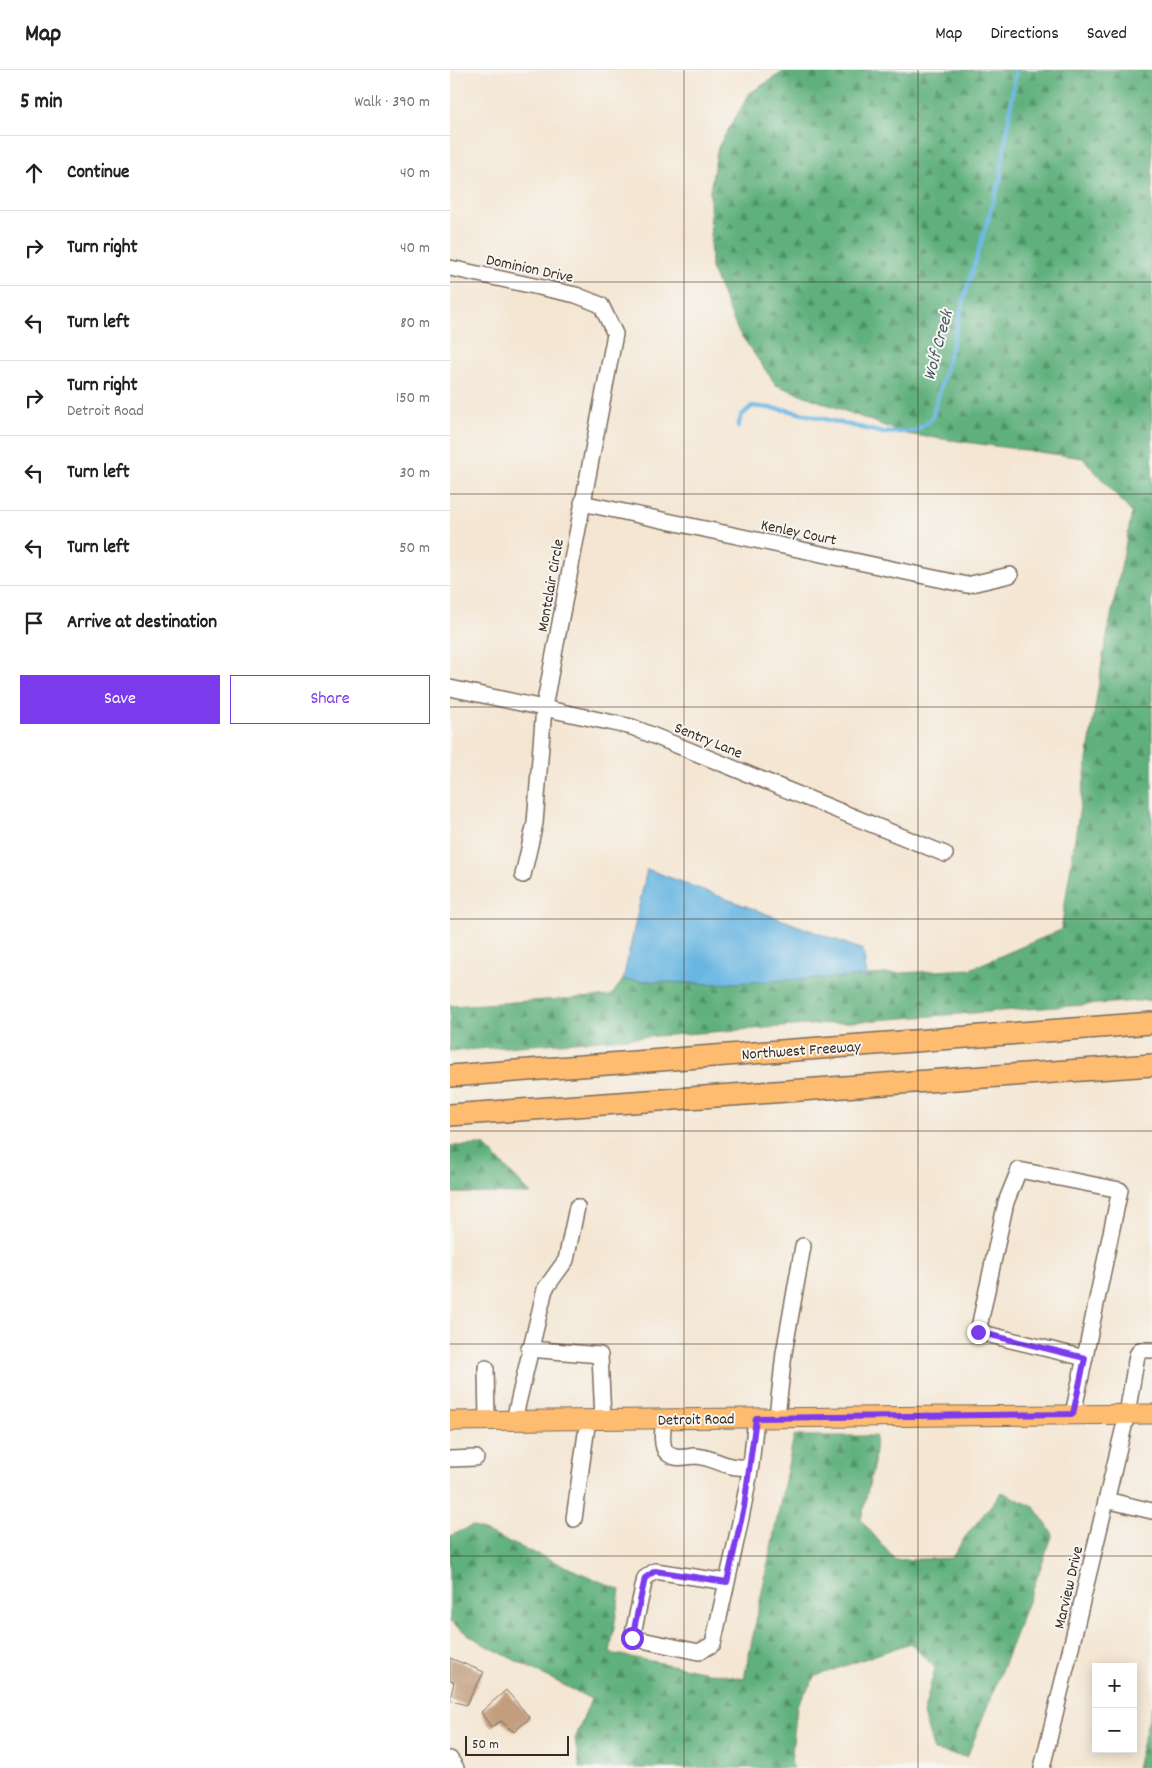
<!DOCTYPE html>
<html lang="en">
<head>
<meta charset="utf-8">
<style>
  :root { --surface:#fff; --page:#f2f2f2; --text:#202124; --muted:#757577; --line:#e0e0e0; --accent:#7c3aed }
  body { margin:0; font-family:Dekko,sans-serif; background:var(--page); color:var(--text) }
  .controls { position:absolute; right:15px; bottom:15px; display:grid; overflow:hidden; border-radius:0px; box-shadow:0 2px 12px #0003 }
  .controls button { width:45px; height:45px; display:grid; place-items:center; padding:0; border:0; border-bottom:1px solid var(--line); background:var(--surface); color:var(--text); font:25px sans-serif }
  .scale { position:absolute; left:15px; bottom:12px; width:104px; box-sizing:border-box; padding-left:5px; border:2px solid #3b2a1e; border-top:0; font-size:14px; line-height:18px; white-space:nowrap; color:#3b2a1e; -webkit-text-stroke:4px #f6f6f2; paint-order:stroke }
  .stop { position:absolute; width:15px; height:15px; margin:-11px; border:4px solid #7c3aed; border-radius:50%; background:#fff }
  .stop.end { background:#7c3aed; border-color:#fff; box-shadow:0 1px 5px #0008 }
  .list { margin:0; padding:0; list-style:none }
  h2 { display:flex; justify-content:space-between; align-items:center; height:65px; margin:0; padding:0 20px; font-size:21px }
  h2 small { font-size:16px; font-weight:400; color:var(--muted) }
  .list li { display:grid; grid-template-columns:32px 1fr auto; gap:15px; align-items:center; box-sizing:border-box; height:75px; padding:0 20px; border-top:1px solid var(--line) }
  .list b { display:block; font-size:19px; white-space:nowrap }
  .list p { margin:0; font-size:16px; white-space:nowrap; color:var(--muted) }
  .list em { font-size:16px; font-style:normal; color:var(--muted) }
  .actions { display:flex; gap:10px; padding:15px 20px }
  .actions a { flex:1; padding:11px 0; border:1px solid var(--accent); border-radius:0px; text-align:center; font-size:18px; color:var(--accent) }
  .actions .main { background:var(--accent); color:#fff }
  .icon { flex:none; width:28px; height:28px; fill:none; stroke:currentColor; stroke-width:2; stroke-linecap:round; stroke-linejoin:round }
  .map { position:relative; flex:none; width:702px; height:1698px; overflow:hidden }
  header { display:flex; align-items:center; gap:30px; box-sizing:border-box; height:70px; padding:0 25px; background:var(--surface); border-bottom:1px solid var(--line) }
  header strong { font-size:24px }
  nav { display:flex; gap:28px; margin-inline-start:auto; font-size:18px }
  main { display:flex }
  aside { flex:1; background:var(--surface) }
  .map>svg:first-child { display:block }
</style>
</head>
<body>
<header>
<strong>Map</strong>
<nav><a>Map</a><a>Directions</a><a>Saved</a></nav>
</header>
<main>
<aside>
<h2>5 min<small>Walk · 390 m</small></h2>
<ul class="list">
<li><svg class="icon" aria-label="ahead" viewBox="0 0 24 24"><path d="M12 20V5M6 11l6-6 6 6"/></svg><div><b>Continue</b></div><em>40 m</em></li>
<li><svg class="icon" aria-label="right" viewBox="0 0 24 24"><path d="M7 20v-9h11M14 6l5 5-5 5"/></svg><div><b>Turn right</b></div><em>40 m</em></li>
<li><svg class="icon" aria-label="left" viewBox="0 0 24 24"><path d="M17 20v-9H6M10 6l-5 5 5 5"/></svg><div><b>Turn left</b></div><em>80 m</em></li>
<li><svg class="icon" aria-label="right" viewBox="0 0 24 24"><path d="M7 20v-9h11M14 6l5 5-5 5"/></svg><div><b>Turn right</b><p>Detroit Road</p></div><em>150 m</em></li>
<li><svg class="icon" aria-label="left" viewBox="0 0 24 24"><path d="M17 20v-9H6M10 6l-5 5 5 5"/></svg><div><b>Turn left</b></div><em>30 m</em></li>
<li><svg class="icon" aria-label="left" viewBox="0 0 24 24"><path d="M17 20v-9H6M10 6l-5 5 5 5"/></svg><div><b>Turn left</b></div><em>50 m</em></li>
<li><svg class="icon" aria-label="arrive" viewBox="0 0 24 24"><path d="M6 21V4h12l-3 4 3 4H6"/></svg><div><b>Arrive at destination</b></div></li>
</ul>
<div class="actions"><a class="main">Save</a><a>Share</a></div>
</aside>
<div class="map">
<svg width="702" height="1698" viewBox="0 0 702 1698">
  <defs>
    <pattern id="forest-firs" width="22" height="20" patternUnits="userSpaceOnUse" patternTransform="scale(1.25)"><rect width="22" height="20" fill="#5eb07c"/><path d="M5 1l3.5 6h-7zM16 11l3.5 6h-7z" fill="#4f8f65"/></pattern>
  </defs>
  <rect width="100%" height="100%" fill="#f6f6f2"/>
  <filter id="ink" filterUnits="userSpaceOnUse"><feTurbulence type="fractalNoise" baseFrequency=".02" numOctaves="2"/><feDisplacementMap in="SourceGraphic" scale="10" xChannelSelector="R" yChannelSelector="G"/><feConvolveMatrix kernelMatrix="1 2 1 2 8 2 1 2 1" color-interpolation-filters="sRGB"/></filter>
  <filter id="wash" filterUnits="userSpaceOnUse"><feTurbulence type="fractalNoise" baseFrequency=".0096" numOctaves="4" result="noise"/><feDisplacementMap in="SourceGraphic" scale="20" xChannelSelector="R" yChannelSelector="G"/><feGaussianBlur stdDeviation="1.12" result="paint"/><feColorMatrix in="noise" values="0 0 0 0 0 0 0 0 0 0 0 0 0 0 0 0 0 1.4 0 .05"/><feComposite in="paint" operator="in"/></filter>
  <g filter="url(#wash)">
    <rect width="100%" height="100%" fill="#f4e6d3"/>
    <!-- forest -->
    <path fill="url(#forest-firs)" stroke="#4c6d4d" d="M336,0H702V930L0,981V936L161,926L173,910L265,914L520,899L611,860L653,586L682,443L633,388L456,364L326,315L288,261L261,198L260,120L268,77L300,23Z
      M34,1075L81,1124L0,1123V1076Z
      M344,1366H426L424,1393L411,1450L445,1490L502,1488L515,1467L552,1422L584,1437L603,1464C576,1539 547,1613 517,1687L484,1681L473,1644L485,1598L460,1573L366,1606L347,1635L341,1693L344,1698H130L125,1669L141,1629L33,1574L0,1552V1466L22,1456L170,1520L160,1583L294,1609Z
      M702,1636V1698H686Z"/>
    <!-- water -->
    <path fill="#67b5e1" stroke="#517080" d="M197,799L413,880L417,906L265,914L173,910Z"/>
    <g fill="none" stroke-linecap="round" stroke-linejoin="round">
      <!-- stream -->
      <path stroke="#67b5e1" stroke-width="4.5" d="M288,357L291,346L302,336L337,340L433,363L466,361L482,349L516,222L550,110L566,0"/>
    </g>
    <g id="blocks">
      <!-- building -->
      <path fill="#c29e7f" d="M0,1588L34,1602L16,1635L0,1630L4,1612L0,1611Z
        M56,1620L80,1648L64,1662L51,1651L41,1657L31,1642Z"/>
    </g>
  </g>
  <g filter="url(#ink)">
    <use href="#blocks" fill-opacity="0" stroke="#7c6c5d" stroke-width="1"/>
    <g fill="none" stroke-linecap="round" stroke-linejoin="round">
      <defs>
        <path id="minor" d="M0,198L126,225L151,235L165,264L94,637L85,753L73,805
          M132,433L517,515L560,505
          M0,618L182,657L495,784
          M79,1279L150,1285L153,1349
          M36,1298L37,1350
          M623,1344L670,1120L569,1100L556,1132L528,1262L635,1288
          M327,1347L334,1283L353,1176
          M214,1349C213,1358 210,1376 217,1383C225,1390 235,1387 244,1386C264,1386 281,1403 301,1395L306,1348
          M64,1350L95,1219L116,1190L127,1137
          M0,1389L26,1388
          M656,1430L702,1441
          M124,1449L138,1349
          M277,1512L205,1501L195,1508L182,1568L249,1582L263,1574C276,1515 291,1455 301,1395
          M0,1689L6,1698
          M592,1698L677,1344L687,1285L690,1280H702"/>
        <path id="major" d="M0,1351L702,1344"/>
        <path id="highway" d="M0,1006L702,953
          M0,1045L702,995"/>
      </defs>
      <!-- minor casing -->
      <use href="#minor" stroke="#7c6c5d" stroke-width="18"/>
      <!-- major casing -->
      <use href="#major" stroke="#7c6c5d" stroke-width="21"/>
      <!-- highway casing -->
      <use href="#highway" stroke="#7c6c5d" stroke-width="24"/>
      <!-- minor -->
      <use href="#minor" stroke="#fff" stroke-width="15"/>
      <!-- major -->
      <use href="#major" stroke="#fdbc70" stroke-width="19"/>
      <!-- highway -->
      <use href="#highway" stroke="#fdbc70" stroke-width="21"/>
    </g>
  </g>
  <g fill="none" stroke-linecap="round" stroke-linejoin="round" filter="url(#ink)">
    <!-- route -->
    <path stroke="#7c3aed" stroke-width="6" d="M182,1568L195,1508L205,1501L277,1512L294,1437L306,1348L623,1344L635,1288L528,1262"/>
  </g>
  <!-- grid -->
  <path fill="none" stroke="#3b2a1e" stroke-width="1" stroke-opacity="0.55" d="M234,0V1698M468,0V1698M0,212H702M0,424H702M0,637H702M0,849H702M0,1061H702M0,1274H702M0,1486H702"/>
  <g text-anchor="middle" stroke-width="4" stroke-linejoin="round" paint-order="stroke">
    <!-- street labels -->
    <g font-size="16" fill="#3b2a1e" stroke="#f6f6f2">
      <text transform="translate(80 197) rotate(12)" y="6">Dominion Drive</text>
      <text transform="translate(349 461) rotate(12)" y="6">Kenley Court</text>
      <text transform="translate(99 515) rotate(-80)" y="6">Montclair Circle</text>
      <text transform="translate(259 669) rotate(22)" y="6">Sentry Lane</text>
      <text transform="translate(351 979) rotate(-4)" y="6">Northwest Freeway</text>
      <text transform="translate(246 1348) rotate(-1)" y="6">Detroit Road</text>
      <text transform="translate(617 1517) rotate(-77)" y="6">Marview Drive</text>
    </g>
    <!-- water labels -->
    <g font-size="18" font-style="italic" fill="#4a5b62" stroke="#f6f6f2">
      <text transform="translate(487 275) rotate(-75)" y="6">Wolf Creek</text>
    </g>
  </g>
</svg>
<div class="controls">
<button>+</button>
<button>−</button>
</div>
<div class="scale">50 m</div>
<div class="stop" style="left:182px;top:1568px"></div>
<div class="stop end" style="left:528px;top:1262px"></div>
</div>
</main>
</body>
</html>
